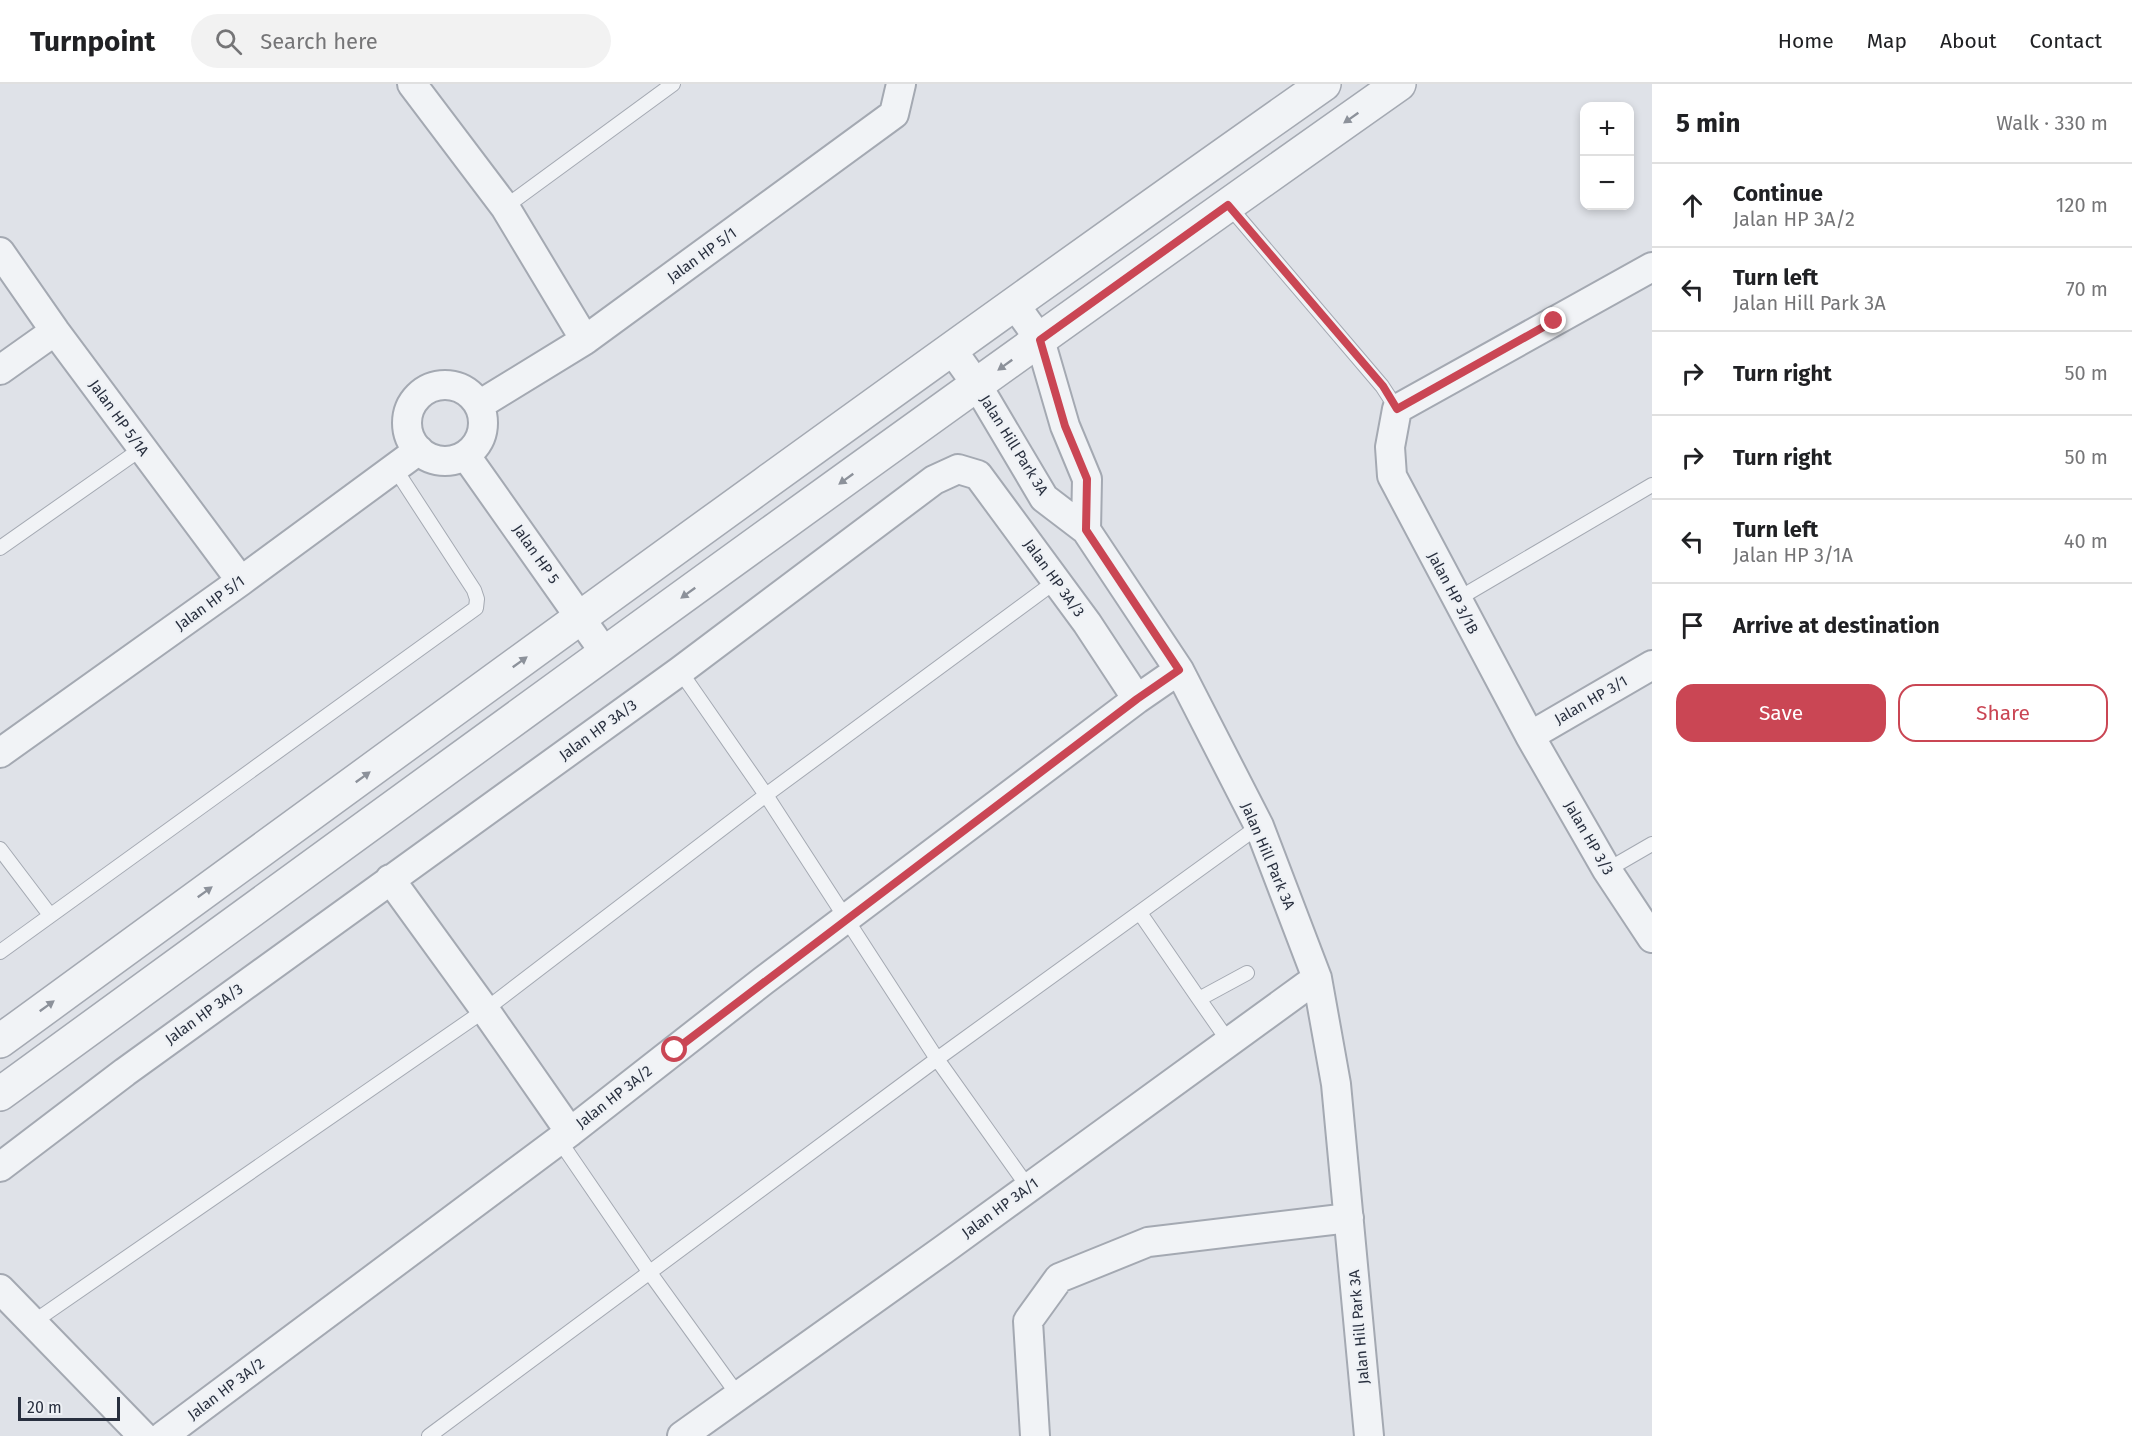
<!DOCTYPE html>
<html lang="en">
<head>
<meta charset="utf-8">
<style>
  :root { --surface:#fff; --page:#f2f2f2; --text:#202124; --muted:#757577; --line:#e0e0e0; --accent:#ca4654 }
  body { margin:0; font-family:"Fira Sans",sans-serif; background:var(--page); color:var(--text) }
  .controls { position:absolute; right:18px; top:18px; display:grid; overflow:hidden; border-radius:12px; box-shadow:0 3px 9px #0003 }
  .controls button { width:54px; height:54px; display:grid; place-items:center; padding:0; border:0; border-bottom:2px solid var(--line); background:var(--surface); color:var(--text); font:30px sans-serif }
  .scale { position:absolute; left:18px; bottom:15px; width:102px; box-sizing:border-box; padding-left:6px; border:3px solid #282f3e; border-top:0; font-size:16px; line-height:21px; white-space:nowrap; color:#282f3e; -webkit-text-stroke:4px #eef1f5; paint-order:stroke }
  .stop { position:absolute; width:18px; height:18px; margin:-14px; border:4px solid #ca4654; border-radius:50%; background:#fff }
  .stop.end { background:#ca4654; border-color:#fff; box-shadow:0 2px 6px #0008 }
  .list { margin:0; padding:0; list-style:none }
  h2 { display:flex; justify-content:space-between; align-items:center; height:78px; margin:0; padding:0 24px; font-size:26px }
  h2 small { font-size:20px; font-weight:400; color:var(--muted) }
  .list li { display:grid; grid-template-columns:39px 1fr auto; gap:18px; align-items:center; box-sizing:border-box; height:84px; padding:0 24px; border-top:2px solid var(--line) }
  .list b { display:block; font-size:22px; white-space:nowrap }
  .list p { margin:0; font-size:20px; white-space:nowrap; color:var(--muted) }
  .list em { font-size:20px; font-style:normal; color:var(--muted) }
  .actions { display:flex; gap:12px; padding:18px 24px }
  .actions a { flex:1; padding:14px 0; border:2px solid var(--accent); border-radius:18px; text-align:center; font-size:21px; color:var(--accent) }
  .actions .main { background:var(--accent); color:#fff }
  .icon { flex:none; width:33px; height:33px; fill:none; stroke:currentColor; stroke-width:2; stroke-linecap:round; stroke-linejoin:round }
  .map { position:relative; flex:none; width:1652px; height:1352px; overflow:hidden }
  header { display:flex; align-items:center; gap:36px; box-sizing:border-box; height:84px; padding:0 30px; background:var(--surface); border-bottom:2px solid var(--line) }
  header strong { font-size:28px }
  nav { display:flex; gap:33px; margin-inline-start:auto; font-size:21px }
  .search { width:420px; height:54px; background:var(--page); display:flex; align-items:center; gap:15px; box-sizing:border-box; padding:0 21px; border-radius:33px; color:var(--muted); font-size:22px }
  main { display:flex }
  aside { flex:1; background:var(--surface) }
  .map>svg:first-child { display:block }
</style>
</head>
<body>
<header>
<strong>Turnpoint</strong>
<div class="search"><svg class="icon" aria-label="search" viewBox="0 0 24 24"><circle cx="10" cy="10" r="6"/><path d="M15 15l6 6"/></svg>Search here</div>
<nav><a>Home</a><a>Map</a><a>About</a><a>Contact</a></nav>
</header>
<main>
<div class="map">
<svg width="1652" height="1352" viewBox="0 0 1652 1352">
  <rect width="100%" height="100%" fill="#dfe2e8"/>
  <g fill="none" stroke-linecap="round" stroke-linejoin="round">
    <defs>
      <path id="service" d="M1228,121L1382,302L1397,325
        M505,123L673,0
        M0,464L141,365
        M1456,516L1652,401
        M680,587L766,711L937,975L1028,1103
        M0,765L50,831
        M1607,786L1652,760
        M1140,829L1199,915L1247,889
        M0,868L476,524L477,515L474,506L394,383
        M1199,915L1229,958
        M559,1056L650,1189L738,1311
        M32,1239L485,926L766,711L1056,497
        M429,1352L937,975L1259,742"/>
      <path id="minor" d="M412,0L505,123L585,256
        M0,168L55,247L241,497
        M1652,183L1397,325L1390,363L1392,392L1530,652L1607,786L1652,854
        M1015,221L1040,256L1065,342L1087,395L1086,446
        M952,266L977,301L1044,414L1086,446L1179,586L1259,742L1317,894L1336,1000L1369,1352
        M0,286L55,247
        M407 339a38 38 0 1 1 76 0a38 38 0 1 1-76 0Z
        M479,321L585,256L894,30L901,0
        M466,372L605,569
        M1530,652L1652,581
        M0,669L241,497L419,366
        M390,795L485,926L570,1048
        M0,1083L125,988L680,587L934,396L958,385L978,391L1087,539L1137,615
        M0,1205L143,1352
        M163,1352L570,1048L763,897L1137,615L1179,586
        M682,1352L943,1166L1317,894
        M1035,1352L1028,1237L1059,1194L1148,1158L1349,1134"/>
      <path id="tertiary" d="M0,957C440,636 879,313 1324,0
        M0,1010C465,671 929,331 1399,0"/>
    </defs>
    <!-- service casing -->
    <use href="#service" stroke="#a4a9b2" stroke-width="16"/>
    <!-- minor casing -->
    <use href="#minor" stroke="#a4a9b2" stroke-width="32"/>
    <!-- tertiary casing -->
    <use href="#tertiary" stroke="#a4a9b2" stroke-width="36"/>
    <!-- service -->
    <use href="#service" stroke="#f1f3f6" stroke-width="14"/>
    <!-- minor -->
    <use href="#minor" stroke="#f1f3f6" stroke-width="28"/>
    <!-- tertiary -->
    <use href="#tertiary" stroke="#f1f3f6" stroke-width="33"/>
  </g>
  <!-- one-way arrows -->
  <defs><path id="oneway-solid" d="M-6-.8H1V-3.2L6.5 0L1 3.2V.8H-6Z" transform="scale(1.5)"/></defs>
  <g fill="#8c919a">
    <use href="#oneway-solid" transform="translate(1351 34) rotate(145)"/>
    <use href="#oneway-solid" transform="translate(1005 281) rotate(144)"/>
    <use href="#oneway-solid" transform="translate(846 395) rotate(144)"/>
    <use href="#oneway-solid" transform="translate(688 509) rotate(144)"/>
    <use href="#oneway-solid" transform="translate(520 578) rotate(-36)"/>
    <use href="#oneway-solid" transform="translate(363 693) rotate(-36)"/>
    <use href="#oneway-solid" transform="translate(205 808) rotate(-36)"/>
    <use href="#oneway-solid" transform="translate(47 922) rotate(-36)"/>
  </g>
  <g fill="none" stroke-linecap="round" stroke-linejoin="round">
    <!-- route -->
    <path stroke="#ca4654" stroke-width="8" d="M675,966L1137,615L1179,586L1086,446L1087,395L1065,342L1040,256L1228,121L1383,302L1397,325L1554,237"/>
  </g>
  <g text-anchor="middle" stroke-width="4.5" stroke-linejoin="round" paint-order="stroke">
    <!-- street labels -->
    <g font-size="15" fill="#282f3e" stroke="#eef1f5">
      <text transform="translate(702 171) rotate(-36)" y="5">Jalan HP 5/1</text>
      <text transform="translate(119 334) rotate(54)" y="5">Jalan HP 5/1A</text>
      <text transform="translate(1014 361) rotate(58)" y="5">Jalan Hill Park 3A</text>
      <text transform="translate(536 470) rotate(55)" y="5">Jalan HP 5</text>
      <text transform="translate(1054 494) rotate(54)" y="5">Jalan HP 3A/3</text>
      <text transform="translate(1453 509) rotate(62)" y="5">Jalan HP 3/1B</text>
      <text transform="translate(210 519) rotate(-36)" y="5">Jalan HP 5/1</text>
      <text transform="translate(1591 616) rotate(-30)" y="5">Jalan HP 3/1</text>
      <text transform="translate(598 646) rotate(-36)" y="5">Jalan HP 3A/3</text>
      <text transform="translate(1589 754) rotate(60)" y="5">Jalan HP 3/3</text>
      <text transform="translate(1268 772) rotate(67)" y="5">Jalan Hill Park 3A</text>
      <text transform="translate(204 930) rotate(-36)" y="5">Jalan HP 3A/3</text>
      <text transform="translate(614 1013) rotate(-38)" y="5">Jalan HP 3A/2</text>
      <text transform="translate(1000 1124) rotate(-36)" y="5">Jalan HP 3A/1</text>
      <text transform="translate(1359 1243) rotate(-95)" y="5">Jalan Hill Park 3A</text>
      <text transform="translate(226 1305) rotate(-37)" y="5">Jalan HP 3A/2</text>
    </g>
  </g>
</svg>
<div class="controls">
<button>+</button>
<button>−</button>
</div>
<div class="scale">20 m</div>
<div class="stop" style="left:675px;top:966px"></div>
<div class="stop end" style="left:1554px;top:237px"></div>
</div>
<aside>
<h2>5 min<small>Walk · 330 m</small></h2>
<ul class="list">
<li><svg class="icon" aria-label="ahead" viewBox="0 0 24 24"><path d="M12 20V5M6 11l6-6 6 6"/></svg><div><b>Continue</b><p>Jalan HP 3A/2</p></div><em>120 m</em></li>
<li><svg class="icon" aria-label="left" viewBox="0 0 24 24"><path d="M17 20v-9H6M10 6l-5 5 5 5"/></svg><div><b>Turn left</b><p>Jalan Hill Park 3A</p></div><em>70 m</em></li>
<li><svg class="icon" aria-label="right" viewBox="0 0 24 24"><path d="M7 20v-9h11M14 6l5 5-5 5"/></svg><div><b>Turn right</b></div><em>50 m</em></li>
<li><svg class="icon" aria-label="right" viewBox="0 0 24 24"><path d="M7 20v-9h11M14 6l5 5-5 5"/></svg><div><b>Turn right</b></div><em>50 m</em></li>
<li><svg class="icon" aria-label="left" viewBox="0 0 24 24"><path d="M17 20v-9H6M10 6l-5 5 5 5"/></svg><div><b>Turn left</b><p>Jalan HP 3/1A</p></div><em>40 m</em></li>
<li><svg class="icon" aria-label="arrive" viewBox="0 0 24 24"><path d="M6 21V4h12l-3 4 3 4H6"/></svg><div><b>Arrive at destination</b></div></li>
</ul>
<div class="actions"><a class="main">Save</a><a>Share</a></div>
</aside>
</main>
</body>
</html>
